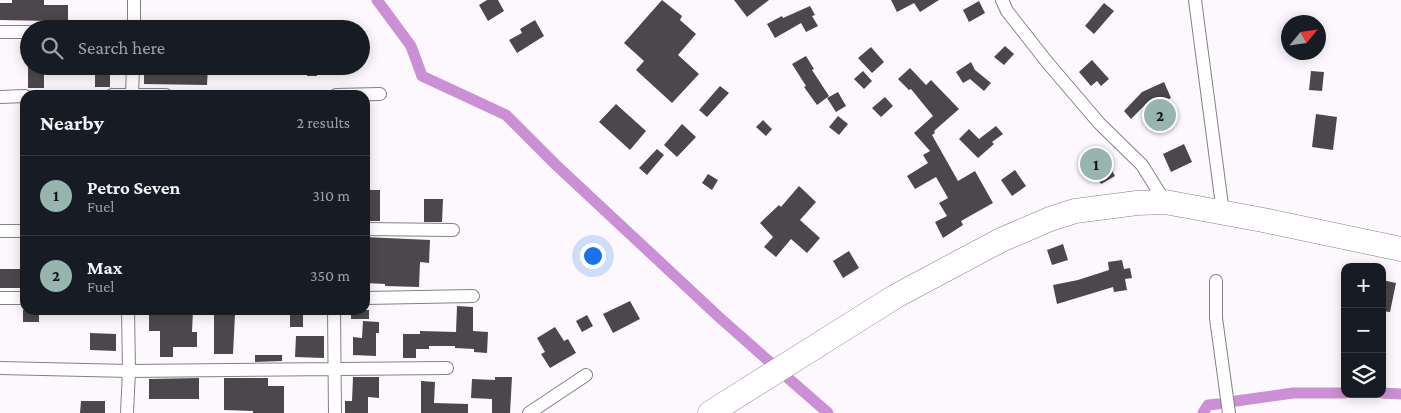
<!DOCTYPE html>
<html lang="en">
<head>
<meta charset="utf-8">
<style>
  :root { --surface:#171b24; --page:#242831; --text:#f1f3f6; --muted:#9ea1a6; --line:#363941; --accent:#97b5ae }
  body { margin:0; font-family:"Crimson Pro",serif; background:var(--page); color:var(--text) }
  .controls { position:absolute; right:15px; bottom:15px; display:grid; overflow:hidden; border-radius:10px; box-shadow:0 2px 12px #0003 }
  .controls button { width:45px; height:45px; display:grid; place-items:center; padding:0; border:0; border-bottom:1px solid var(--line); background:var(--surface); color:var(--text); font:25px sans-serif }
  .compass { position:absolute; left:1281px; top:15px; width:45px; height:45px; border-radius:50%; background:var(--surface); box-shadow:0 2px 12px #0003; rotate:61deg }
  .you { position:absolute; left:592px; top:255px; width:18px; height:18px; margin:-12px; border:4px solid #fff; border-radius:50%; background:#1a73e8; box-shadow:0 0 0 8px #1a73e833 }
  .badge { display:grid; place-items:center; width:32px; height:32px; border-radius:50%; background:var(--accent); color:#111; font-size:16px; font-weight:700 }
  .pin { position:absolute; translate:-50% -50%; border:2px solid #fff; box-shadow:0 1px 5px #0006 }
  .list { margin:0; padding:0; list-style:none }
  h2 { display:flex; justify-content:space-between; align-items:center; height:65px; margin:0; padding:0 20px; font-size:21px }
  h2 small { font-size:16px; font-weight:400; color:var(--muted) }
  .list li { display:grid; grid-template-columns:32px 1fr auto; gap:15px; align-items:center; box-sizing:border-box; height:80px; padding:0 20px; border-top:1px solid var(--line) }
  .list b { display:block; font-size:19px; white-space:nowrap }
  .list p { margin:0; font-size:16px; white-space:nowrap; color:var(--muted) }
  .list em { font-size:16px; font-style:normal; color:var(--muted) }
  .icon { flex:none; width:28px; height:28px; fill:none; stroke:currentColor; stroke-width:2; stroke-linecap:round; stroke-linejoin:round }
  .map { position:relative; flex:none; width:1401px; height:413px; overflow:hidden }
  .search { position:absolute; background:var(--surface); box-shadow:0 2px 12px #0003; left:20px; top:20px; width:350px; height:55px; display:flex; align-items:center; gap:12px; box-sizing:border-box; padding:0 18px; border-radius:28px; color:var(--muted); font-size:19px }
  .panel { position:absolute; background:var(--surface); box-shadow:0 2px 12px #0003; left:20px; top:90px; width:350px; height:225px; border-radius:15px }
  .map>svg:first-child { display:block }
</style>
</head>
<body>
<div class="map">
<svg width="1401" height="413" viewBox="0 0 1401 413">
  <rect width="100%" height="100%" fill="#fdf8fe"/>
  <g fill="none" stroke-linecap="round" stroke-linejoin="round">
    <!-- canal -->
    <path stroke="#ca8fd4" stroke-width="11" d="M377,0L411,46L422,76L506,115L556,165L719,317L771,363
      M788,378L828,413
      M1382,393L1401,394
      M1236,401L1293,393H1345
      M1203,413L1208,405L1218,404"/>
  </g>
  <!-- building -->
  <path fill="#4b474c" d="M12,0H44V5H68V27L51,26V21L0,20V3H12Z
    M487,0H498L504,11L488,21L479,5Z
    M662,0L682,16L680,20L696,34L678,55L699,74L672,103L636,70L644,61L624,43Z
    M734,0H769L747,17Z
    M891,0H939L920,12L914,3L897,12Z
    M979,1L985,13L969,22L963,10Z
    M1104,3L1114,11L1094,34L1085,26Z
    M810,6L815,15L812,16L818,26L806,32L801,23L775,38L767,24L782,16L783,18Z
    M535,20L544,36L517,53L509,40L522,33L520,29Z
    M1005,46L1014,54L1004,65L994,57Z
    M871,47L884,62L872,73L858,58Z
    M806,56L814,69L812,70L829,96L817,105L804,87L806,86L792,64Z
    M1092,60L1109,79L1101,86L1097,81L1091,86L1079,72Z
    M971,62L975,70L991,83L984,91L970,79L963,83L956,72Z
    M144,66H208L207,85L144,84Z
    M307,66H317V76H307Z
    M28,67H44V88H28Z
    M910,68L926,85L931,80L959,109L934,131L935,133L932,135L958,181L975,171L993,203L961,221L963,225L943,238L935,222L947,216L939,203L948,198L936,177L915,189L907,176L928,163L923,155L930,151L914,133L933,116L911,89L909,90L898,79Z
    M95,70H110V87H95Z
    M863,71L872,81L864,89L854,79Z
    M1311,71L1324,72L1322,91L1309,90Z
    M1164,82L1171,98L1150,107L1148,102L1131,119L1124,111L1142,92Z
    M720,86L729,93L707,117L699,110Z
    M838,92L846,106L836,112L827,98Z
    M885,97L893,106L881,117L872,108Z
    M616,104L646,131L630,150L599,122Z
    M1316,114L1337,117L1333,150L1312,147Z
    M838,116L848,124L839,135L829,127Z
    M763,120L772,129L766,136L756,127Z
    M682,124L696,137L677,157L664,145Z
    M996,126L1003,134L992,142L994,144L978,158L959,139L969,129L979,139Z
    M1184,144L1192,162L1171,172L1163,154Z
    M657,149L664,155L647,175L639,168Z
    M1100,149L1115,176L1101,184L1086,156Z
    M1015,170L1026,186L1012,196L1001,180Z
    M708,174L718,180L712,190L702,183Z
    M799,186L816,202L800,220L820,238L807,253L791,239L776,257L764,247L773,237L760,223L779,205L781,207Z
    M365,190H380V221H365Z
    M424,199H443L442,222H424Z
    M365,237L430,240L429,263L420,262L419,287L385,286V284L365,283Z
    M1063,244L1068,260L1052,265L1047,250Z
    M849,251L859,268L843,278L833,261Z
    M1122,260L1124,269L1130,268L1132,278L1125,279L1127,290L1114,292L1113,287L1057,304L1053,285L1078,280L1109,270L1108,262Z
    M0,269H25V288H0Z
    M1382,280L1396,283L1390,312L1382,311Z
    M630,301L640,319L613,333L603,314Z
    M457,306L473,307V331L488,332L487,353L474,352V349L455,348V346H429V349H416V358H403V334H420V331L456,332Z
    M23,310L39,311V322H23Z
    M149,310H193L192,332H197V347H173V357H160V331H149Z
    M290,310H303V327H290Z
    M351,310H369V319H351Z
    M214,314H235L233,354H214Z
    M587,315L593,326L582,332L576,321Z
    M363,321L379,322V333H376V356L353,355V337L362,338Z
    M555,327L564,341L568,339L576,353L550,368L541,354L545,352L537,338Z
    M90,333L116,334V351L90,350Z
    M296,336H324V358L295,357Z
    M255,355H282V361L255,362Z
    M353,377H379V398L368,397V413H345V401H352Z
    M495,377H512L510,413H492V399L471,398L472,379L495,380Z
    M199,378V399H149V379Z
    M224,378H268V386H284V413H253V411L224,410Z
    M421,381L435,382L434,403L468,404V413H421Z
    M81,401H105V413H80Z"/>
  <g fill="none" stroke-linecap="round" stroke-linejoin="round">
    <defs>
      <path id="street" d="M1002,0L1007,11L1047,62L1099,123L1142,165L1165,202
        M1195,0L1223,213
        M134,29V0
        M0,32H29
        M112,95H166
        M132,95L133,66
        M336,95L380,94
        M0,97L25,96
        M365,229L453,230
        M0,231H25
        M1216,281V318L1229,413
        M0,298H25
        M365,298L473,296
        M334,310L335,413
        M0,368L129,371L447,368
        M127,413L129,371L128,310
        M529,413L586,375"/>
      <path id="highway" d="M710,413L896,296L1001,240L1050,219L1075,211L1137,203L1165,202L1263,220L1401,249"/>
    </defs>
    <!-- street casing -->
    <use href="#street" stroke="#848085" stroke-width="14"/>
    <!-- highway casing -->
    <use href="#highway" stroke="#848085" stroke-width="25"/>
    <!-- street -->
    <use href="#street" stroke="#fff" stroke-width="12"/>
    <!-- highway -->
    <use href="#highway" stroke="#fff" stroke-width="24"/>
  </g>
</svg>
<div class="controls">
<button>+</button>
<button>−</button>
<button><svg class="icon" aria-label="layers" viewBox="0 0 24 24"><path d="M12 4l9 5-9 5-9-5zM3 14l9 5 9-5"/></svg></button>
</div>
<svg class="compass" viewBox="-18 -18 36 36"><path d="M0-13l5 13h-10z" fill="#e53935"/><path d="M0 13l5-13h-10z" fill="#9ea1a6"/></svg>
<div class="you"></div>
<div class="pin badge" style="left:1096px;top:164px">1</div>
<div class="pin badge" style="left:1160px;top:115px">2</div>
<div class="search"><svg class="icon" aria-label="search" viewBox="0 0 24 24"><circle cx="10" cy="10" r="6"/><path d="M15 15l6 6"/></svg>Search here</div>
<section class="panel">
<h2>Nearby<small>2 results</small></h2>
<ul class="list">
<li><span class="badge">1</span><div><b>Petro Seven</b><p>Fuel</p></div><em>310 m</em></li>
<li><span class="badge">2</span><div><b>Max</b><p>Fuel</p></div><em>350 m</em></li>
</ul>
</section>
</div>
</body>
</html>
